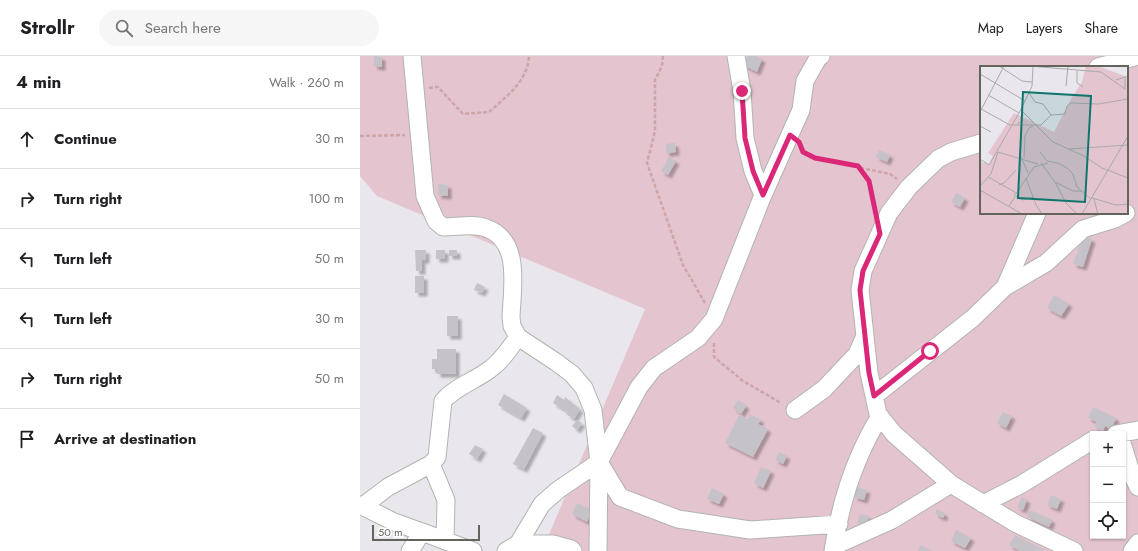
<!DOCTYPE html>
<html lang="en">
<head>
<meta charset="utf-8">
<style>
  :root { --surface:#fff; --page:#f6f6f6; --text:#202124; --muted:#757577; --line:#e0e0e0 }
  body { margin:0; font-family:Jost,sans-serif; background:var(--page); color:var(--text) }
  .controls { position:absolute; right:12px; bottom:12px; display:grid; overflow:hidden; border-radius:0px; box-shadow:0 1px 3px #0004 }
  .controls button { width:36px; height:36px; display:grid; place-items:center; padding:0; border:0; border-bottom:1px solid var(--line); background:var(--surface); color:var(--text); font:20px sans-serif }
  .scale { position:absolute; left:12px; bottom:10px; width:108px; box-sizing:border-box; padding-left:4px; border:2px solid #63655d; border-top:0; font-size:11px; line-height:14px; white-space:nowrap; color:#63655d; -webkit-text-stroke:3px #fff; paint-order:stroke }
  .stop { position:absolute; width:12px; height:12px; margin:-9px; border:3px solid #db2777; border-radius:50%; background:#fff }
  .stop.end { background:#db2777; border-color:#fff; box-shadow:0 1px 4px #0008 }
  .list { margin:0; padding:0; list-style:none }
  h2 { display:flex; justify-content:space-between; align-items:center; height:52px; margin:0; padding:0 16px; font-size:17px }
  h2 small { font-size:13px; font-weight:400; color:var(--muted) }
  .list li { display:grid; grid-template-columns:26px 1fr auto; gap:12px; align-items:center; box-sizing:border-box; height:60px; padding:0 16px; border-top:1px solid var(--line) }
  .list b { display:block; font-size:15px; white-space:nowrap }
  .list em { font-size:13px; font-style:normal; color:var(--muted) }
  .icon { flex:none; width:22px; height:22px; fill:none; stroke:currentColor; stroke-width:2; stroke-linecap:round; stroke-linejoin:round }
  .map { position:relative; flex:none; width:778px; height:495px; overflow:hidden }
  header { display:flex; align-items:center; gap:24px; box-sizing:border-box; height:56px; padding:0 20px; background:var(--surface); border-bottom:1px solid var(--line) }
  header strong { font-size:19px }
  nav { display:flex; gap:22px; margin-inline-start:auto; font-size:14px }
  .search { width:280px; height:36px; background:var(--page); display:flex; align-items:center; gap:10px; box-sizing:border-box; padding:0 14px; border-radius:22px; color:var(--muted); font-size:15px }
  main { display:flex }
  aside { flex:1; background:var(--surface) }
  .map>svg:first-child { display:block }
</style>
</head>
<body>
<header>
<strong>Strollr</strong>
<div class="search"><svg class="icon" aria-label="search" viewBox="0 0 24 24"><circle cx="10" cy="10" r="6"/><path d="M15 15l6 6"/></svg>Search here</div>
<nav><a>Map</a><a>Layers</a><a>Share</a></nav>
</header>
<main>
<aside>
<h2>4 min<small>Walk · 260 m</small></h2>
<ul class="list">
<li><svg class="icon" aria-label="ahead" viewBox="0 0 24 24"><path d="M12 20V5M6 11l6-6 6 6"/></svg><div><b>Continue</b></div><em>30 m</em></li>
<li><svg class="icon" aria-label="right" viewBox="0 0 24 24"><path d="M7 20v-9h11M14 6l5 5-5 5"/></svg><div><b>Turn right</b></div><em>100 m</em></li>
<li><svg class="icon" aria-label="left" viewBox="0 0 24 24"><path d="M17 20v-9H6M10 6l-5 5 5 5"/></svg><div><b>Turn left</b></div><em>50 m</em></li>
<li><svg class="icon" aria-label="left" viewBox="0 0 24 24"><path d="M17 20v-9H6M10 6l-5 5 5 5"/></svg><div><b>Turn left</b></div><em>30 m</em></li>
<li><svg class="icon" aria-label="right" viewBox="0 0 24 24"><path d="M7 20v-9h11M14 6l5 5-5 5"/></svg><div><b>Turn right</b></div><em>50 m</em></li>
<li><svg class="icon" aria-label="arrive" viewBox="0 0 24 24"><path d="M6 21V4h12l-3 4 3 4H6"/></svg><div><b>Arrive at destination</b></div></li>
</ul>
</aside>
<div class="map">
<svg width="778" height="495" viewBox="0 0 778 495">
  <defs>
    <filter id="shadow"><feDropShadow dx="3.5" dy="3.5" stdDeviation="1" flood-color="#0004"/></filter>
  </defs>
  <rect width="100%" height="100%" fill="#e9e6ee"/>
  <!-- green -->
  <path fill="#e4c4cf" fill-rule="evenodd" d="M0,0H778V495H182L285,253L17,140L0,120ZM621,11H767V157H621ZM733,378H763V480H733Z"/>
  <!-- building -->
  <path fill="#c5c2ca" filter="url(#shadow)" d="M14,0L22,1V11L14,10Z
    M388,0H396L402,3L397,16L383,9Z
    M315,87L316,96L306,97V88Z
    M519,94L530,99L527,106L516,101Z
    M309,101L316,105L308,119L301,115Z
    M78,128L88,129V140L78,139Z
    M596,137L605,142L600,151L591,146Z
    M723,180L732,183L723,211L713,208Z
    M55,194H66V204H62V215H56Z
    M76,194H85V203H76Z
    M89,194H97V200H89Z
    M55,220H64V237H55Z
    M117,227L125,231L122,237L114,234Z
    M694,239L709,248L701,260L687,252Z
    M87,260H98V280H87Z
    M77,293H96V318H77V313H72V303H77Z
    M144,338L167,352L161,362L138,349Z
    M197,339L204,344L205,341L220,353L214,363L206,358L208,356L193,347Z
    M378,344L386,350L381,358L373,352Z
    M733,351L756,362L751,373L745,370L743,375L734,371L737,366L728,362Z
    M643,356L652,360L646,372L637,367Z
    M390,358L401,364L398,368L408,373L393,401L365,387L379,359L388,363Z
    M217,364L222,367L217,374L212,370Z
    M173,372L183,377L164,413L153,408Z
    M115,389L123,393L117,403L109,398Z
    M419,396L427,400L423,408L415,404Z
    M401,411L411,415L403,432L394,427Z
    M497,431L507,434L504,444L494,441Z
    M352,432L364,438L359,448L347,443Z
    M691,439L701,443L697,453L687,449Z
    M662,441L667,444L663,454L657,451Z
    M217,447L232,454L227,466L212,458Z
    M577,453L585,458L583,462L575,458Z
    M670,454L692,464L689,471L667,461Z
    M500,458L509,460L506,470L497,467Z
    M596,474L611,482L605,492L591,485Z
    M655,479L686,495H660L649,489Z
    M561,489L570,494V495H558Z"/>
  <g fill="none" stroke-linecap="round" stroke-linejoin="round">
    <defs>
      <path id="minor" d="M52,0L65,140L76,165L83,171C97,171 113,167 126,172C162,184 152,233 151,261L152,270L158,281L196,306L212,318L224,332L233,354L239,406L238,495
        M376,0L382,35L385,82L393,115L403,139
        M738,11L778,0
        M645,231L686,207L723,173L755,163L766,157
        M505,280L509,317L518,358L534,378L591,428L655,467L714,495
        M514,340L613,262L645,231L677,157
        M435,354L464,333L497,298L505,280L500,234L503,215L529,157L549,131L578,103L591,96L621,87
        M756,378L778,374
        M763,390L771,416L778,431
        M239,406L260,441L318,463L390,474L479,468
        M71,408L86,444L85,485
        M623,448L662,428L733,384
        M0,449L34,466L62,476
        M3,450L28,431L71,408L77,401L83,345C95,331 114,325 129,314C141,306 149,293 158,281
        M158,488H193L211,493L213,495
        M474,490L532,464L591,428
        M50,495L62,476L113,495
        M146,495L158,488L182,448L198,434L239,406L279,331L294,312L338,282L354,263L403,139L441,54L445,25L458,2L461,0
        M473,495C480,448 495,401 520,360
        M772,495L778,487"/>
    </defs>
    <!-- minor casing -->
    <use href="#minor" stroke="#b2b4ae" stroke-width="19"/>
    <!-- path -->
    <path stroke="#cfa5a9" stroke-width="2.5" stroke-dasharray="4 2" stroke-linecap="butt" d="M303,0L302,10L295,24V75L287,107L323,209L345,247
      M69,32L78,31L103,58L129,56C146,41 168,25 169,0
      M0,80L45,79
      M441,90L443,96L455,102L530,118L537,123
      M499,111L509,125L515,150
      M354,287V301L383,325L421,347"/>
    <!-- minor -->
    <use href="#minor" stroke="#fff" stroke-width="17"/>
  </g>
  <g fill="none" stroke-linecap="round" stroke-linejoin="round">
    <!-- route -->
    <path stroke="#db2777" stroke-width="5" d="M382,35L385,82L393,115L403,139L430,79L439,86L443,96L455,102L498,110L509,125L520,178L503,215L500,234L509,317L514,340L570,295"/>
  </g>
  <!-- overview -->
  <g transform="translate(620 10)">
    <rect width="148" height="148" fill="#e9e6ee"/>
    <path d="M106,0H118L147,11L148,148H0V96L9,98L13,90L8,87L34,47L74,66L92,31L102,16Z" fill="#e4c4cf"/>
    <path fill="none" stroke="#abaaab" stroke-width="1" d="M19,0L42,15L52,16M49,0L121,6L145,23V12M97,5V17L103,21M0,8L45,35L39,47L8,29M136,14L148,10M86,20L88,0M49,27L55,36L63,38L71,49M45,35L52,20L53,1M1,44L24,0M41,44L73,76L104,90L122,102L148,112M0,46L1,43L30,59H61L71,49L85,48L87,40L91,37L118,38L148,33M37,58L42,55L43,48M0,60L11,66M89,83L148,79M60,86L67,95L78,97L87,102L93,108L97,121L111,133M41,91L48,107M44,92L45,70L49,62L53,60M0,93L9,99L39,47M61,97L75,116L93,125H102M8,111L35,126V131L29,140M46,112L56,139L62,148M75,116L86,137L97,148M19,119L24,117L36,104M0,120L11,108L18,86L58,98M0,124L42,148M36,128L54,101L68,97M36,130L43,134L54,131M112,132L136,139L148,138M114,133L118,148M102,148L148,70"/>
    <path fill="#0f766e" fill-opacity="0.15" stroke="#0f766e" stroke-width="2" d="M43,26L111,30L105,136L38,132Z"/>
    <rect width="148" height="148" fill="none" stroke="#63655d" stroke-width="2"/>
  </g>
</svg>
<div class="controls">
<button>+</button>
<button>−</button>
<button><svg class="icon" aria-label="locate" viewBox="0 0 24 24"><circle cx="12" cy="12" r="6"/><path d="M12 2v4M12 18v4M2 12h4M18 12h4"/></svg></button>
</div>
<div class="scale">50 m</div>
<div class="stop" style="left:570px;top:295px"></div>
<div class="stop end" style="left:382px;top:35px"></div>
</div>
</main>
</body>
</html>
